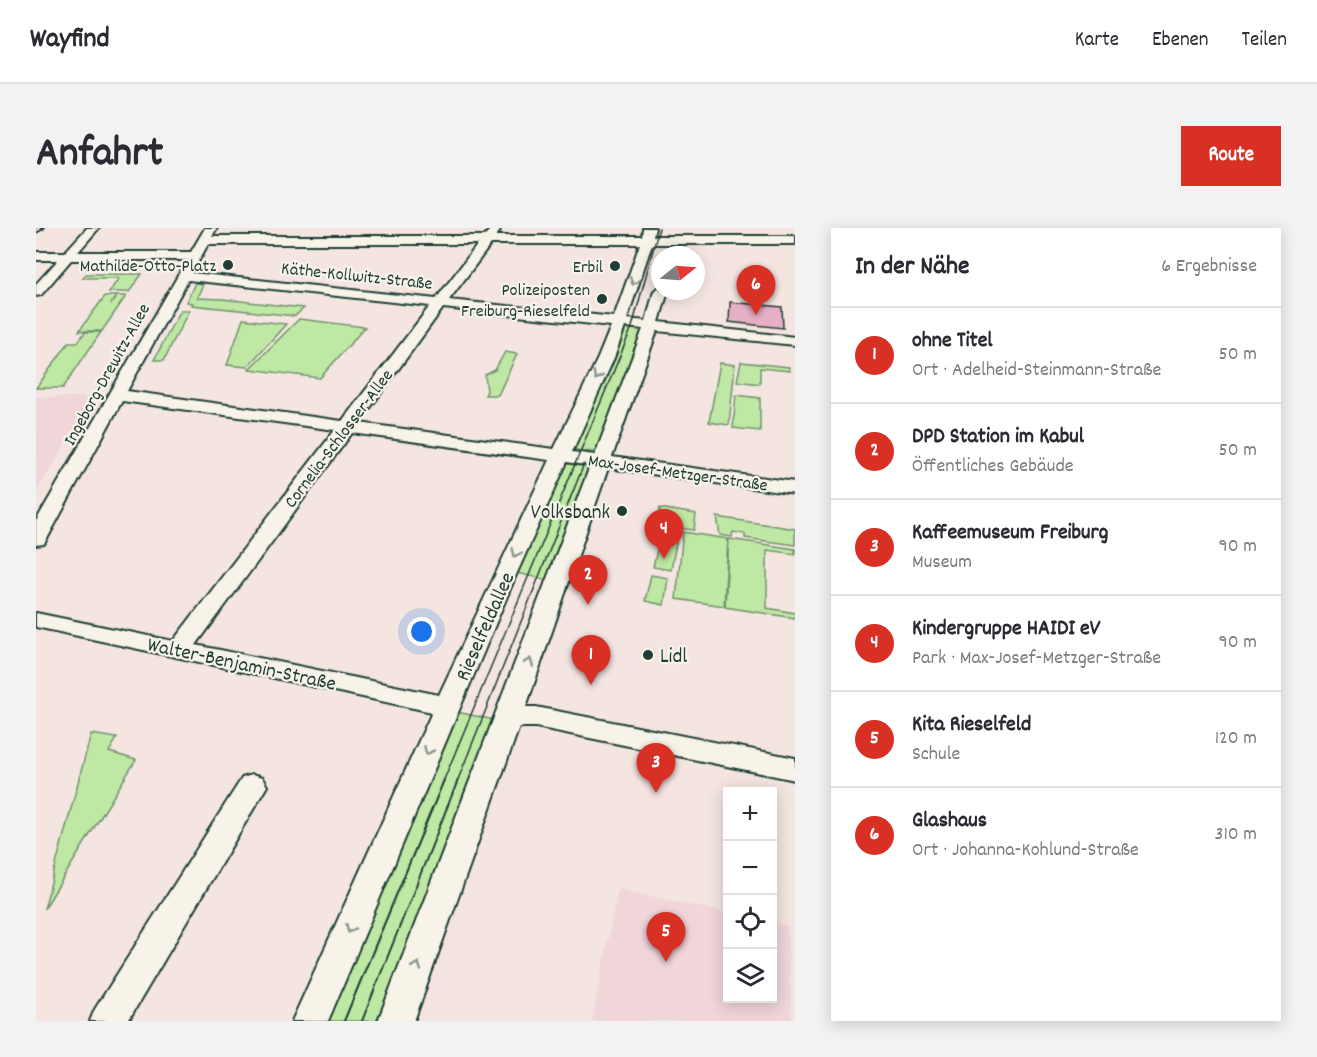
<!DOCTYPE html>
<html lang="de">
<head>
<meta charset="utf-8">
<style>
  :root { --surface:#fff; --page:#f2f2f3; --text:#2b2b33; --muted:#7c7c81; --line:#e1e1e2; --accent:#d93025 }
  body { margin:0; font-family:Dekko,sans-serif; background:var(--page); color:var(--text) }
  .controls { position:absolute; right:18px; bottom:18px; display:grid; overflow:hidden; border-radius:0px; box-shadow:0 3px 15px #0003 }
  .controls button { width:54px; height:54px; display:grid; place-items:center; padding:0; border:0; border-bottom:2px solid var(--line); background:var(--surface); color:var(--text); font:30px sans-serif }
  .compass { position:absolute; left:615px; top:18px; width:54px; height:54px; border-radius:50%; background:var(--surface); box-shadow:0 3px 15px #0003; rotate:73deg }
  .you { position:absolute; left:386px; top:404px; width:21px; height:21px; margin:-15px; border:4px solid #fff; border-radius:50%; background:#1a73e8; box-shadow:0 0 0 9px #1a73e833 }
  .badge { display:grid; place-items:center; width:39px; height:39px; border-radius:50%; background:var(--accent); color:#fff; font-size:20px; font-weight:700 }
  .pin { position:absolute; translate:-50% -50px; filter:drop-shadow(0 2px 3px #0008) }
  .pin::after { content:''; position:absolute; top:32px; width:21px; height:18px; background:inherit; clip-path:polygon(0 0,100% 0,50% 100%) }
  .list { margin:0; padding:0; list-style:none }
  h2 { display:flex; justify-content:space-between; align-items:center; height:78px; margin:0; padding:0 24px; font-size:26px }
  h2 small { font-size:20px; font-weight:400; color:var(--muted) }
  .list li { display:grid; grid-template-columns:39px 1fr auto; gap:18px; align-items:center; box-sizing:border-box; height:96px; padding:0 24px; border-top:2px solid var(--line) }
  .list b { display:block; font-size:22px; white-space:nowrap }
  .list p { margin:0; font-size:20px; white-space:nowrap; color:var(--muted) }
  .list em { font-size:20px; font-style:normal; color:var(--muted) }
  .icon { flex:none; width:33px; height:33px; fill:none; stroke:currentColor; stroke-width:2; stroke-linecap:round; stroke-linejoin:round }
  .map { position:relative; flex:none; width:759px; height:793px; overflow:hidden; border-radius:0px }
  header { display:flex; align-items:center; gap:36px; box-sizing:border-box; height:84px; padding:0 30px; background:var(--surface); border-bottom:2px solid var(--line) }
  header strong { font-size:28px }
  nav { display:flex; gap:33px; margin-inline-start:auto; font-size:21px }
  .intro { display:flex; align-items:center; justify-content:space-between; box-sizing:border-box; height:144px; padding:0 36px }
  h1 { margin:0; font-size:42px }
  .button { padding:15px 27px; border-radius:0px; background:var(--accent); color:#fff; font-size:21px; font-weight:700 }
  main { display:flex; gap:36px; padding:0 36px }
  aside { flex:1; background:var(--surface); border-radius:0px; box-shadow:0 3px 15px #0003 }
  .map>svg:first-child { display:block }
</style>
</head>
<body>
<header>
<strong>Wayfind</strong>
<nav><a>Karte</a><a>Ebenen</a><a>Teilen</a></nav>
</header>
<div class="intro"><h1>Anfahrt</h1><a class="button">Route</a></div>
<main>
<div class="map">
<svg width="759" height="793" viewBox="0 0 759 793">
  <rect width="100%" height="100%" fill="#f4e5e1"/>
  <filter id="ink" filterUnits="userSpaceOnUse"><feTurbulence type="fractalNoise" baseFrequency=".0167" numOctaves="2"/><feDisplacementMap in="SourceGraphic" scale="12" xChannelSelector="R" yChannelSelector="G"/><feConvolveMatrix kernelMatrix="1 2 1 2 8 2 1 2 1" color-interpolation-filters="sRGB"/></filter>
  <g filter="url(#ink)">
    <!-- built -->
    <path fill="#f0d5d9" d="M0,169H58L0,265Z
      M582,661L691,685L692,770H736L737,695L751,698L756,793H556Z"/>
    <!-- green -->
    <path fill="#bfe8a4" stroke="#6f926c" stroke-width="1.5" d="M50,46H106L93,64H73L83,50H47Z
      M159,55L167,56L161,70L186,71L268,80L259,88L155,77L156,75L150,74Z
      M69,68H80L75,76L81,68H90L66,103H43Z
      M144,82H153L128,132H118Z
      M207,91L250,96L211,139L191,137Z
      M263,91L329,99L284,150L213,141Z
      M587,99L611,101L564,225L534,221Z
      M49,104H65L27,160H0L33,114H42Z
      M469,124L481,126L462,167H449L451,163L449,147L459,142Z
      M705,134L753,139L754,143L724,140V156L701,153Z
      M684,135L699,137L693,197L673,194Z
      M700,167L724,170V203L697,200Z
      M528,235L559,240L516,353L480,345Z
      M624,280L660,286L658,302L621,298Z
      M681,289L759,301V317L709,310V306L697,304L696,309L684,307Z
      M626,302L642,305L635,342L617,339Z
      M647,304L692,311L688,378L640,371Z
      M693,311L759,321V326L731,322V380L759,385V390L689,379Z
      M615,347L632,350L628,377L609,373Z
      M421,484L463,493L350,793H287Z
      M55,506L81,510L73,524L100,532L8,681Z"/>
    <!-- building -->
    <path fill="#e7afc5" stroke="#1f3d34" stroke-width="1.5" d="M694,74L746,79L747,100L693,94Z"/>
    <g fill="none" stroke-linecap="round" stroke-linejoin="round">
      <defs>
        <path id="street" d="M0,0H7L0,4Z
          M51,0H63L42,24H155L169,0H181L176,8H448L456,0L464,3L460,8H606L607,0H619L617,8H759V16H616L591,91L610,93L618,63L624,59V63H632L623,94L759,109V117L621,103L576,229L759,254V266L572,240L490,479H500L759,530V552L500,499H483L378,793H342L554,238L531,234L480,347L292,793H256L396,484L0,399V385L137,413L299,202L86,173L11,311L8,316L0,317V293L151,32H35L5,67L0,68V56L22,32H0V24H29ZM172,16H442L400,71L156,45ZM455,16H604L578,89L413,72ZM152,52L394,78L306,193L91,163ZM407,80L575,98L562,130L518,221L323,195ZM589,99L607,101L559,227L536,224L578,130ZM316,205L513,232L403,467L160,417Z
          M216,547L226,550L231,558L92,793H54L59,781L206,550Z"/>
      </defs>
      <!-- street casing -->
      <use href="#street" stroke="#1f3d34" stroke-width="4"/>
      <!-- street -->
      <use href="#street" fill="#f7f3e8" fill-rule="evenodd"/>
      <!-- tram-far1 -->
      <path stroke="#1f3d34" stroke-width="1.5" d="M407,554L596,99L623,0
        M421,554L548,236"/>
      <!-- tram -->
      <path stroke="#1f3d34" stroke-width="2" d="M308,793L408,552
        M326,793L422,552"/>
    </g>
    <!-- one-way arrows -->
    <defs><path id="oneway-chevron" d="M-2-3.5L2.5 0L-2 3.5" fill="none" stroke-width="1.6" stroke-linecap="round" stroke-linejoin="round" transform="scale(1.5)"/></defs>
    <g stroke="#8b988e">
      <use href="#oneway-chevron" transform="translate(598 53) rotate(109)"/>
      <use href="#oneway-chevron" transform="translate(561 148) rotate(117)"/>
      <use href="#oneway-chevron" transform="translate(480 325) rotate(115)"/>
      <use href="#oneway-chevron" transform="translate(493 434) rotate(-70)"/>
      <use href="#oneway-chevron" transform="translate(392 523) rotate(114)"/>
      <use href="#oneway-chevron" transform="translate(314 701) rotate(114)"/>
      <use href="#oneway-chevron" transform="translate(381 738) rotate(-70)"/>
    </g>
  </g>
  <!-- markers -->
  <g fill="#1f3d34" stroke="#f7f3e8" stroke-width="2">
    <circle cx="192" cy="37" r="6"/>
    <circle cx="579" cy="38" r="6"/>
    <circle cx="566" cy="71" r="6"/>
    <circle cx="586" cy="283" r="6"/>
    <circle cx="612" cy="427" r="6"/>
  </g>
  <g text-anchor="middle" stroke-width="4.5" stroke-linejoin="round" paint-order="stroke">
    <!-- far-poi labels -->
    <g font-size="18" fill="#1f3d34" stroke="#f7f3e8" text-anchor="end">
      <text x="180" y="43">Mathilde-Otto-Platz</text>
      <text x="567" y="44">Erbil</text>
      <text x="554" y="67">Polizeiposten<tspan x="554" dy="21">Freiburg-Rieselfeld</tspan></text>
    </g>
    <!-- far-street labels -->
    <g font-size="18" fill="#1f3d34" stroke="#f7f3e8">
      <text transform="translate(321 47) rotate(6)" y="6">Käthe-Kollwitz-Straße</text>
      <text transform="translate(70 146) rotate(-61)" y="6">Ingeborg-Drewitz-Allee</text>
      <text transform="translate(302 210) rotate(-53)" y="6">Cornelia-Schlosser-Allee</text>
      <text transform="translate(642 244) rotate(8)" y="6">Max-Josef-Metzger-Straße</text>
    </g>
    <!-- poi labels -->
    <g font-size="21" fill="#1f3d34" stroke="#f7f3e8" text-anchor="end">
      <text x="574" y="290">Volksbank</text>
      <text x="624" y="434" text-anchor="start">Lidl</text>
    </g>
    <!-- street labels -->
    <g font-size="21" fill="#1f3d34" stroke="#f7f3e8">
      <text transform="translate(448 398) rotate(-66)" y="7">Rieselfeldallee</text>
      <text transform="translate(206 435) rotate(12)" y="7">Walter-Benjamin-Straße</text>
    </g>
  </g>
</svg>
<div class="controls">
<button>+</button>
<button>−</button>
<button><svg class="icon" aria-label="locate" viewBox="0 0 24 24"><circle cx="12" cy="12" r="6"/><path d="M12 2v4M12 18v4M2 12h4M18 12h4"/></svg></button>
<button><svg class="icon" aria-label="layers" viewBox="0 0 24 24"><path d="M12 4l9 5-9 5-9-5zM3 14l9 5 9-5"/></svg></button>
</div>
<svg class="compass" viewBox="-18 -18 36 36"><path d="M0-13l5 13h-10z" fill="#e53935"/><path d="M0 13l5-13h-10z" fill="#7c7c81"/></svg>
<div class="you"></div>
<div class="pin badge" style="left:555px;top:457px">1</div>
<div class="pin badge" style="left:552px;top:377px">2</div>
<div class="pin badge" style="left:620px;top:565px">3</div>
<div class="pin badge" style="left:628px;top:331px">4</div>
<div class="pin badge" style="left:630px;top:734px">5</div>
<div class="pin badge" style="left:720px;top:87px">6</div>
</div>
<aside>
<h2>In der Nähe<small>6 Ergebnisse</small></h2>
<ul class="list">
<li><span class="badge">1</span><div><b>ohne Titel</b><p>Ort · Adelheid-Steinmann-Straße</p></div><em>50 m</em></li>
<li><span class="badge">2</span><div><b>DPD Station im Kabul</b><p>Öffentliches Gebäude</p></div><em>50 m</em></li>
<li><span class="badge">3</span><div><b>Kaffeemuseum Freiburg</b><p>Museum</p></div><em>90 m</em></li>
<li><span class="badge">4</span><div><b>Kindergruppe HAIDI eV</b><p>Park · Max-Josef-Metzger-Straße</p></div><em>90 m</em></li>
<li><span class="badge">5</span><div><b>Kita Rieselfeld</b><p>Schule</p></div><em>120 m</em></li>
<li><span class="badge">6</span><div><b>Glashaus</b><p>Ort · Johanna-Kohlund-Straße</p></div><em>310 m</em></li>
</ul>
</aside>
</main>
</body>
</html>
